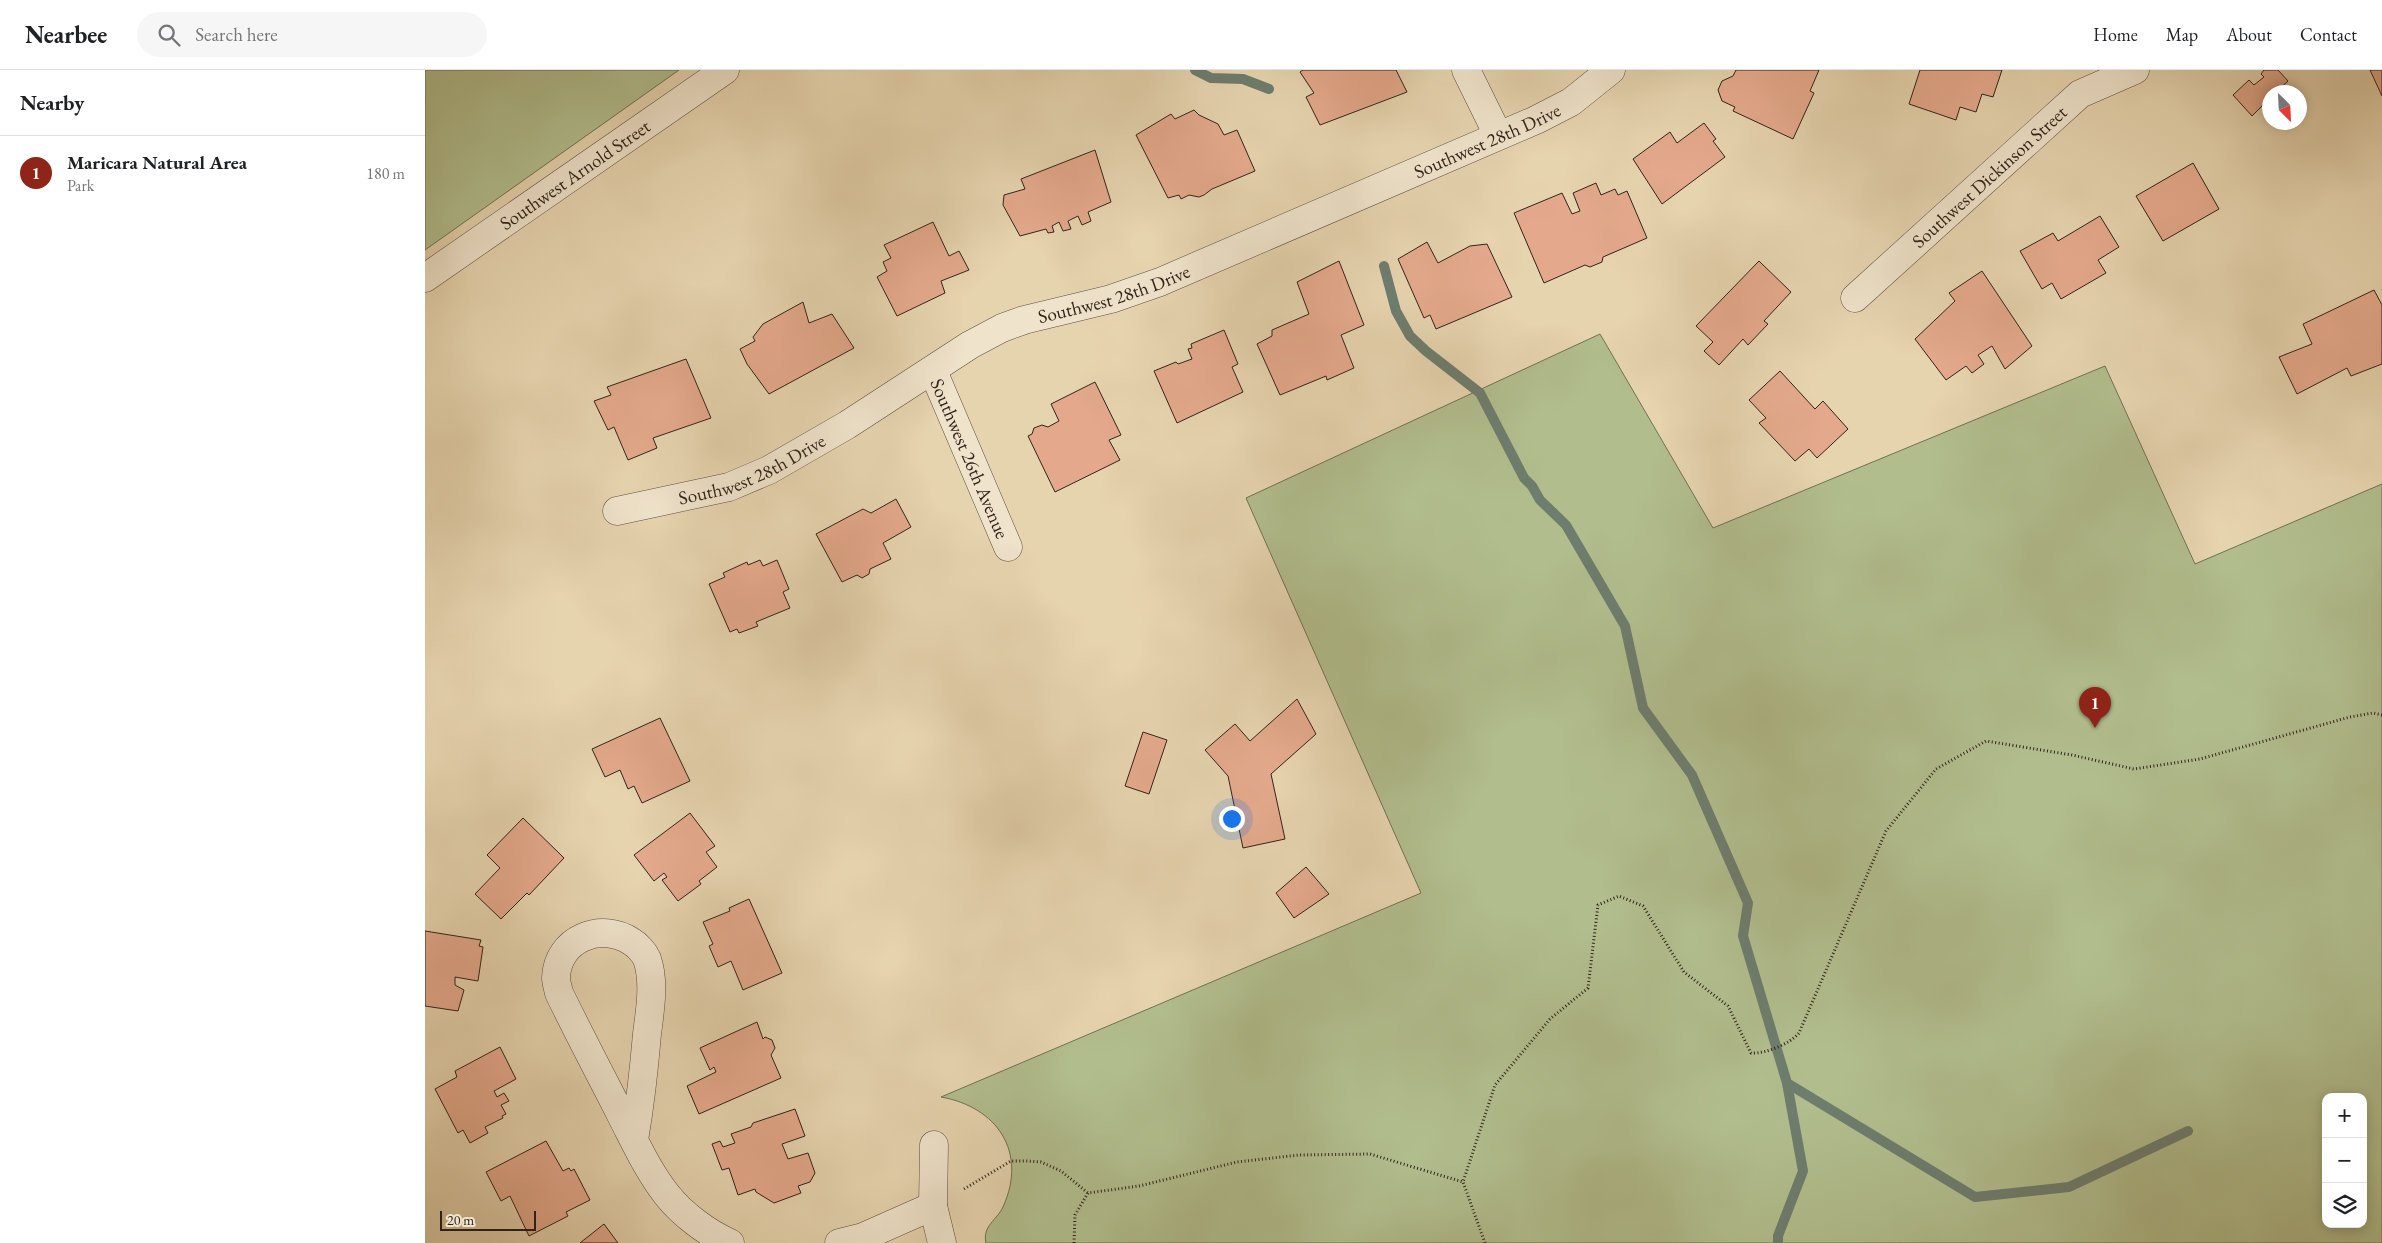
<!DOCTYPE html>
<html lang="en">
<head>
<meta charset="utf-8">
<style>
  :root { --surface:#fff; --page:#f6f6f6; --text:#202124; --muted:#757577; --line:#e0e0e0; --accent:#8f2418 }
  body { margin:0; font-family:"EB Garamond",serif; background:var(--page); color:var(--text) }
  .controls { position:absolute; right:15px; bottom:15px; display:grid; overflow:hidden; border-radius:10px; box-shadow:0 2px 12px #0003 }
  .controls button { width:45px; height:45px; display:grid; place-items:center; padding:0; border:0; border-bottom:1px solid var(--line); background:var(--surface); color:var(--text); font:25px sans-serif }
  .compass { position:absolute; left:1837px; top:15px; width:45px; height:45px; border-radius:50%; background:var(--surface); box-shadow:0 2px 12px #0003; rotate:156deg }
  .scale { position:absolute; left:15px; bottom:12px; width:96px; box-sizing:border-box; padding-left:5px; border:2px solid #31231b; border-top:0; font-size:14px; line-height:18px; white-space:nowrap; color:#31231b; -webkit-text-stroke:4px #efe3cb; paint-order:stroke }
  .you { position:absolute; left:806px; top:748px; width:18px; height:18px; margin:-12px; border:4px solid #fff; border-radius:50%; background:#1a73e8; box-shadow:0 0 0 8px #1a73e833 }
  .badge { display:grid; place-items:center; width:32px; height:32px; border-radius:50%; background:var(--accent); color:#fff; font-size:16px; font-weight:700 }
  .pin { position:absolute; translate:-50% -41px; filter:drop-shadow(0 1px 2px #0008) }
  .pin::after { content:''; position:absolute; top:26px; width:18px; height:15px; background:inherit; clip-path:polygon(0 0,100% 0,50% 100%) }
  .list { margin:0; padding:0; list-style:none }
  h2 { display:flex; justify-content:space-between; align-items:center; height:65px; margin:0; padding:0 20px; font-size:21px }
  h2 small { font-size:16px; font-weight:400; color:var(--muted) }
  .list li { display:grid; grid-template-columns:32px 1fr auto; gap:15px; align-items:center; box-sizing:border-box; height:75px; padding:0 20px; border-top:1px solid var(--line) }
  .list b { display:block; font-size:19px; white-space:nowrap }
  .list p { margin:0; font-size:16px; white-space:nowrap; color:var(--muted) }
  .list em { font-size:16px; font-style:normal; color:var(--muted) }
  .icon { flex:none; width:28px; height:28px; fill:none; stroke:currentColor; stroke-width:2; stroke-linecap:round; stroke-linejoin:round }
  .map { position:relative; flex:none; width:1957px; height:1173px; overflow:hidden }
  header { display:flex; align-items:center; gap:30px; box-sizing:border-box; height:70px; padding:0 25px; background:var(--surface); border-bottom:1px solid var(--line) }
  header strong { font-size:24px }
  nav { display:flex; gap:28px; margin-inline-start:auto; font-size:18px }
  .search { width:350px; height:45px; background:var(--page); display:flex; align-items:center; gap:12px; box-sizing:border-box; padding:0 18px; border-radius:28px; color:var(--muted); font-size:19px }
  main { display:flex }
  aside { flex:1; background:var(--surface) }
  .map>svg:first-child { display:block }
</style>
</head>
<body>
<header>
<strong>Nearbee</strong>
<div class="search"><svg class="icon" aria-label="search" viewBox="0 0 24 24"><circle cx="10" cy="10" r="6"/><path d="M15 15l6 6"/></svg>Search here</div>
<nav><a>Home</a><a>Map</a><a>About</a><a>Contact</a></nav>
</header>
<main>
<aside>
<h2>Nearby<small></small></h2>
<ul class="list">
<li><span class="badge">1</span><div><b>Maricara Natural Area</b><p>Park</p></div><em>180 m</em></li>
</ul>
</aside>
<div class="map">
<svg width="1957" height="1173" viewBox="0 0 1957 1173">
  <rect width="100%" height="100%" fill="#e6d4af"/>
  <filter id="stains"><feTurbulence type="fractalNoise" baseFrequency=".004" numOctaves="4"/><feColorMatrix values="0 0 0 0 .2 0 0 0 0 .09 0 0 0 0 .02 0 0 0 .5 -.17"/></filter>
  <radialGradient id="worn" r=".72"><stop offset=".6" stop-color="#630" stop-opacity="0"/><stop offset="1" stop-color="#630" stop-opacity=".3"/></radialGradient>
  <!-- green -->
  <path fill="#b1bd8d" stroke="#717054" fill-rule="evenodd" d="M0,0H254L0,180Z
    M1175,264L1288,458L1680,296L1770,494L1957,414V1173H561C557,1156 572,1150 578,1137C603,1082 572,1037 516,1027L996,823L821,428ZM1901,1027H1938V1154H1901Z"/>
  <g fill="none" stroke-linecap="round" stroke-linejoin="round">
    <!-- stream -->
    <path stroke="#6e7d6e" stroke-width="10" d="M770,0L786,8L818,9L844,19
      M959,196L971,241L985,266L1001,281L1055,323L1099,408L1107,416L1115,430L1141,455L1200,556L1218,638L1267,705L1323,833L1318,866L1362,1013L1378,1101L1353,1166V1173
      M1362,1013L1550,1127L1644,1117L1763,1061"/>
  </g>
  <!-- building -->
  <path fill="#e4a98c" stroke="#31231b" d="M878,0H971L982,22L895,55L881,27L889,23L875,2Z
    M1311,0H1394L1385,21L1389,23L1368,69L1308,41L1310,37L1297,31L1293,20L1297,11L1308,6Z
    M1495,0H1577L1568,27L1557,24L1551,42L1535,37L1531,50L1484,34Z
    M1839,0H1853L1863,11L1851,22H1844V29L1827,46L1808,25L1824,10L1829,15L1839,7L1836,4Z
    M1945,0H1957V26Z
    M769,40L774,45L793,54L799,65L812,60L830,101L787,119L779,125L774,127L764,125L756,129L754,125L743,128L711,65L746,44L750,49Z
    M1279,53L1291,69L1288,71L1300,87L1237,134L1208,89L1245,62L1252,73Z
    M670,80L686,132L663,142L666,151L657,155L653,146L643,151L646,159L638,161L634,152L627,156L629,162L623,163L621,159L595,166L578,135L579,125L600,119L596,109Z
    M1768,93L1794,139L1738,171L1711,126Z
    M1171,113L1176,125L1190,119L1193,125L1202,121L1222,168L1178,187L1177,192L1165,197L1160,195L1119,213L1089,143L1137,123L1147,144L1155,141L1148,123Z
    M1675,146L1694,177L1673,190L1681,203L1636,229L1627,213L1617,219L1595,181L1628,163L1633,171Z
    M508,152L524,186L534,181L544,200L516,211L520,223L472,246L452,207L462,201L458,192L466,188L459,175Z
    M1002,172L1013,193L1045,176L1062,174L1087,227L1011,259L1005,245L999,248L973,189Z
    M914,191L939,255L916,265L929,298L902,310L901,306L855,325L832,274L847,266V260L884,244L872,212Z
    M1334,191L1366,222L1339,251L1343,254L1323,275L1318,269L1294,295L1279,281L1288,272L1271,256Z
    M1557,201L1607,276L1580,299L1567,276L1553,285L1559,294L1547,303L1541,296L1521,310L1490,269L1530,231L1524,223Z
    M1949,220L1957,235V294L1926,306L1922,298L1872,324L1854,287L1887,274L1878,254Z
    M378,232L384,253L407,244L429,278L344,324L322,294L315,279L330,271L328,267L338,254Z
    M799,260L813,294L807,297L818,322L752,353L729,301L751,292L753,294L767,289L763,279L767,278L766,274Z
    M261,289L286,348L228,368L232,378L203,390L189,357L183,360L169,331L186,325L182,317Z
    M1355,301L1390,339L1398,331L1423,359L1392,388L1384,379L1370,391L1334,353L1341,348L1324,330Z
    M670,312L696,365L684,370L695,390L630,422L603,366L607,364L609,358L617,355L623,357L634,351L626,334Z
    M471,429L486,457L458,473L466,489L445,499L444,504L437,508L432,505L417,512L391,464L438,439L446,443Z
    M335,490L338,496L352,490L364,519L358,522L365,538L331,552L333,556L314,563L312,559L305,562L284,514L300,507L298,503L322,492L323,495Z
    M872,629L891,664L846,704L860,769L818,778L803,706L780,680L810,654L825,671Z
    M235,648L265,711L217,733L209,716L203,719L195,700L180,707L167,679Z
    M718,662L742,670L724,724L700,716Z
    M265,743L290,776L281,782L292,797L274,811L276,814L253,831L237,810L242,807L239,803L229,811L209,785Z
    M98,748L139,788L104,825L102,823L76,849L50,824L75,798L62,785Z
    M881,797L904,824L869,848L851,823Z
    M324,829L357,903L318,920L306,891L293,897L284,876L288,874L278,852L305,841L304,838Z
    M0,861L56,870L54,876L58,877L53,911L30,907V915L39,920L33,941L0,936Z
    M332,952L338,969L340,967L347,970L350,978L346,985L356,1008L274,1044L262,1016L291,1002L289,997L285,1000L275,978Z
    M75,977L91,1009L69,1021L72,1027L79,1023L84,1031L76,1035L81,1044L77,1046L78,1048L60,1057L63,1063L45,1073L38,1060L33,1063L10,1019L32,1007L30,1001Z
    M370,1039L380,1066L357,1074L363,1089L383,1083L390,1103L385,1112L373,1116L376,1123L349,1133L331,1122L330,1119L313,1125L304,1098L297,1100L287,1074L295,1071L298,1077L310,1073L306,1064L326,1057L328,1053Z
    M121,1071L138,1101L144,1098L146,1101L149,1099L165,1130L141,1142L143,1146L104,1166L85,1126L76,1131L61,1102Z
    M179,1154L193,1173H155Z"/>
  <g fill="none" stroke-linecap="round" stroke-linejoin="round">
    <defs>
      <g id="minor">
        <path d="M1041,0L1073,65"/>
        <path id="s1" d="M0,208L300,0"/>
        <path id="s2" d="M1430,228L1655,24L1710,0"/>
        <path id="s3" d="M508,301L583,477"/>
        <path id="s4" d="M192,441L304,417L344,400L422,355L545,275L577,258L599,250L686,229L735,212L1111,50L1146,32L1186,0"/>
        <path d="M209,1070C215,1035 219,1000 222,964C225,940 230,912 222,889C219,882 212,875 207,872C176,851 132,869 131,908C131,912 133,918 134,923C154,964 175,1004 196,1045C210,1072 223,1101 242,1125C257,1144 282,1163 305,1173"/>
        <path d="M509,1075L508,1136L517,1173"/>
        <path d="M414,1173L438,1167L508,1136"/>
      </g>
    </defs>
    <!-- minor casing -->
    <use href="#minor" stroke="#5e4f40" stroke-width="29"/>
    <!-- path -->
    <path stroke="#31231b" stroke-width="3" stroke-dasharray="1 2.5" stroke-linecap="butt" d="M539,1119L586,1091H601L616,1092L636,1101L663,1123
      M649,1173L650,1145L663,1123L714,1116L812,1092L874,1085L945,1084L1038,1112
      M1060,1173L1038,1112L1070,1015L1125,949L1163,918L1173,835L1194,826L1218,836L1259,902L1303,936L1326,983C1340,984 1365,974 1374,963L1461,761L1511,699L1561,671L1647,685L1709,699L1775,689L1925,647L1948,643L1957,645"/>
    <!-- minor -->
    <use href="#minor" stroke="#efe3cb" stroke-width="28"/>
  </g>
  <g text-anchor="middle" stroke-width="4.5" stroke-linejoin="round" paint-order="stroke">
    <!-- street labels -->
    <g font-size="19" fill="#31231b" stroke="#efe3cb">
      <text dy="7" stroke="none"><textPath href="#s4" startOffset="952">Southwest 28th Drive</textPath></text>
      <text dy="7" stroke="none"><textPath href="#s1" startOffset="182">Southwest Arnold Street</textPath></text>
      <text dy="7" stroke="none"><textPath href="#s2" startOffset="181">Southwest Dickinson Street</textPath></text>
      <text dy="7" stroke="none"><textPath href="#s4" startOffset="548">Southwest 28th Drive</textPath></text>
      <text dy="7" stroke="none"><textPath href="#s3" startOffset="95">Southwest 26th Avenue</textPath></text>
      <text dy="7" stroke="none"><textPath href="#s4" startOffset="142">Southwest 28th Drive</textPath></text>
    </g>
  </g>
  <rect width="100%" height="100%" filter="url(#stains)"/>
  <rect width="100%" height="100%" fill="url(#worn)"/>
</svg>
<div class="controls">
<button>+</button>
<button>−</button>
<button><svg class="icon" aria-label="layers" viewBox="0 0 24 24"><path d="M12 4l9 5-9 5-9-5zM3 14l9 5 9-5"/></svg></button>
</div>
<svg class="compass" viewBox="-18 -18 36 36"><path d="M0-13l5 13h-10z" fill="#e53935"/><path d="M0 13l5-13h-10z" fill="#757577"/></svg>
<div class="scale">20 m</div>
<div class="you"></div>
<div class="pin badge" style="left:1670px;top:658px">1</div>
</div>
</main>
</body>
</html>
